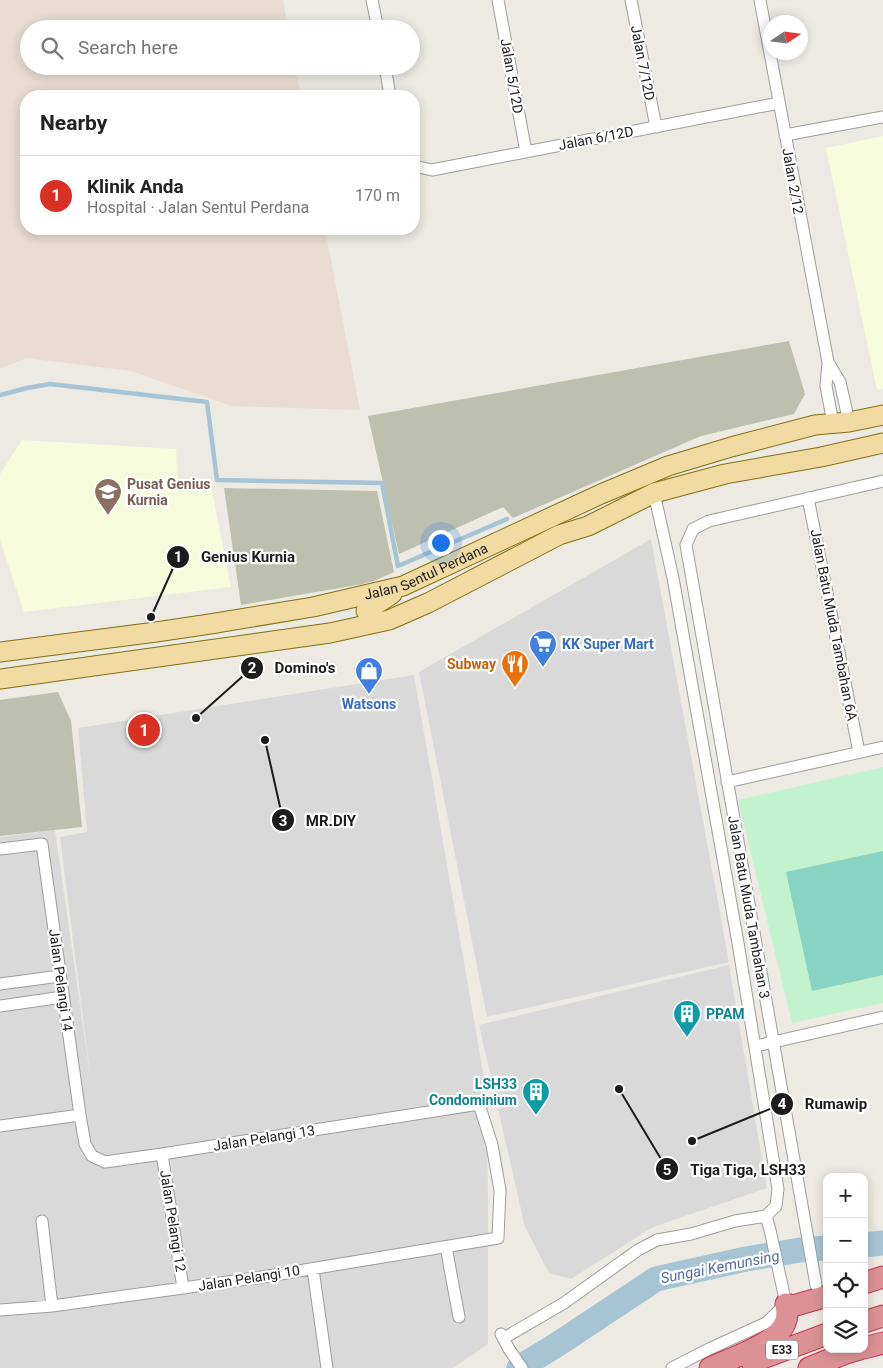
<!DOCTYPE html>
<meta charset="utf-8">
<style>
body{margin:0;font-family:Roboto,sans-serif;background:#f6f6f6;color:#222}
.controls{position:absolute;right:15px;bottom:15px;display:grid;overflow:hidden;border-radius:10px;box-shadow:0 2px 12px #0003}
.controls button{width:45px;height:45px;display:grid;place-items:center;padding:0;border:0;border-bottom:1px solid #e0e0e0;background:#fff;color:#222;font:25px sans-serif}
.compass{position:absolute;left:763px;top:15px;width:45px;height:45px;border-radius:50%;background:#fff;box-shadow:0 2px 12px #0003;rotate:77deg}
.you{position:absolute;left:440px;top:542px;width:18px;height:18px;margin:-12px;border:4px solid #fff;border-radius:50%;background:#1a73e8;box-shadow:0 0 0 8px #1a73e833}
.badge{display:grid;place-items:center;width:32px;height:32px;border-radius:50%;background:#d93025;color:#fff;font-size:16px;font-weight:700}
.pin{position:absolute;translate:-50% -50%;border:2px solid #fff;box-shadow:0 1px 5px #0006}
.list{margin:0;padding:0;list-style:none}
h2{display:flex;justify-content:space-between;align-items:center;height:65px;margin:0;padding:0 20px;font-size:21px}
h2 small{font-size:16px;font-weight:400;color:#767676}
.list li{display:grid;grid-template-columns:32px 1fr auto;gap:15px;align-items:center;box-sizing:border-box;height:80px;padding:0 20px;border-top:1px solid #e0e0e0}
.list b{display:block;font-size:19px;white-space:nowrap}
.list p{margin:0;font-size:16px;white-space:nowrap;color:#767676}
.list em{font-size:16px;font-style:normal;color:#767676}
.icon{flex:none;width:28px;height:28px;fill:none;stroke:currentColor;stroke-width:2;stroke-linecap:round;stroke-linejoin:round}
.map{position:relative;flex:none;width:883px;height:1368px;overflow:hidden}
.search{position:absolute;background:#fff;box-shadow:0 2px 12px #0003;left:20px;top:20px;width:400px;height:55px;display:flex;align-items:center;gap:12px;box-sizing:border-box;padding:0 18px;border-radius:28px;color:#767676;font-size:19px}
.panel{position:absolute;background:#fff;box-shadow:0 2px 12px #0003;left:20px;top:90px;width:400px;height:145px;border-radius:20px}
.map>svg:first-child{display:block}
.residential{fill:#dad9d9}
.education{fill:#f6fbdc}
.military{fill:#e9dcd2}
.construction{fill:#bdbfaf}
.park{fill:#c3f2ce}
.pitch{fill:#88d3c1}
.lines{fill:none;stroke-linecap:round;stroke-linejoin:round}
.stream{stroke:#a7c4d5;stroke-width:4.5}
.river{stroke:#a7c4d5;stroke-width:25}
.minor-casing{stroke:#9d9d9d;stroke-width:13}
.primary-casing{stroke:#836f10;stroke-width:21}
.motorway-casing{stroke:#c33651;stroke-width:23}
.minor{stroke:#fff;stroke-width:11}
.primary{stroke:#f1dba2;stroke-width:19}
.motorway{stroke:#dc9294;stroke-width:21}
.labels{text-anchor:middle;stroke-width:4.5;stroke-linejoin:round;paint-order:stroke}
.shield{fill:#fff;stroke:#606060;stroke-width:1}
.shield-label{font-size:12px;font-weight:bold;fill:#1c1c1c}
.street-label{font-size:14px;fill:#1c1c1c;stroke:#fff}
.education-label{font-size:14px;font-weight:bold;fill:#785e54;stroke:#fff;text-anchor:start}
.shop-label{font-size:14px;font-weight:bold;fill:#366cbe;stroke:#fff;text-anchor:start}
.food-label{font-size:14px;font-weight:bold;fill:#c56008;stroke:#fff;text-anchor:end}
.culture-label{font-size:14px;font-weight:bold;fill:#0d838f;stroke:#fff;text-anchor:start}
.water-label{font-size:15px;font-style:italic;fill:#536ea0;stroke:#fff}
.leader{fill:none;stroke:#1c1c1c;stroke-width:2}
.callout-dot{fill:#1c1c1c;stroke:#fff;stroke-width:2}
.mark-label{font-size:15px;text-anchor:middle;font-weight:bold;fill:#fff}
.callout-label{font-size:15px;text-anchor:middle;font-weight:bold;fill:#1c1c1c;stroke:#fff;stroke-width:4.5;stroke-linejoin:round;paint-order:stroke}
</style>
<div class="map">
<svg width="883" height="1368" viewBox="0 0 883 1368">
<rect width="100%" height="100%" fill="#eceae2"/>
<path class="residential" d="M651,539l78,423 -242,55 -68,-345z
M414,675l72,414 2,107v148l-35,24h-453v-531l55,-7 36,251 -31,-244 27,-5 -9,-104z
M729,965l38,223 -114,39 -82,52 -22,-6 -24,-46 -46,-202z"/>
<path class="education" d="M883,136v253l-6,1 -51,-242z
M22,440l154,9 3,43 33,-1 19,96 -207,25 -24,-72v-66z"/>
<path class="military" d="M0,0h283l5,29h-259v37h266l6,30h-275v133h299l35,181 -128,-4 -101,-35 -105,-13 -26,11z"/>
<path class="construction" d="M789,341l16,53 -11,20 -93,22 -188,82 -10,-11 -104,47 -31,-138z
M224,488l153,3 17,81 -18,8 -13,4 -122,21z
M58,692l13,29 11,106 -82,9v-136z"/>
<path class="park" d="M883,767v236l-91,20 -54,-223z"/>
<path class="pitch" d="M883,851v124l-71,16 -26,-119z"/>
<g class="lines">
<path class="stream" d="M0,395l27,-7 23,-4 157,18 10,78 165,3 16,83 109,-47"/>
<path class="river" d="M864,1245l19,-2
M519,1368l39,-24 98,-65 90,-20 54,-9 27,-2"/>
<defs>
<path id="minor" d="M372,0l6,29
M498,0l28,152
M631,0l25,127
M760,0l68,362 -2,24 7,37
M385,66l5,30
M785,135l98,-18
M414,166l18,4 347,-67
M828,362l12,20 9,40
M654,493l19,85 65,365 40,246 -2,17 -10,10 4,14 16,74 -20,19 -57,26 -37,19
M808,498l51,254
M727,782l156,-35
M0,849l42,-5 38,271 5,29 7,12 13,6 57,-8 317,-50 13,41 8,45 -2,48 -242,40 -204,28 -52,4
M0,984l60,-8
M0,1006l63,-9
M756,1046l127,-29
M0,1126l80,-11
M162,1154l21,134
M42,1221l10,85
M446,1247l13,70
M313,1269l14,99
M816,1285l-130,-740 7,-16 16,-8 174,-40
M501,1334l8,15 13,19
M504,1338l60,-35 74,-53 19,-10 34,-6 44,-13 31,-5"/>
<g id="primary">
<path d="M366,611l26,-17"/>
<path id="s1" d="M0,652l156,-20 54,-8 103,-17 90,-21 198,-92 67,-28 63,-19 84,-22 34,-3 34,-7"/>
<path d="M0,679l330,-46 59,-13 39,-17 131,-68 29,-9 66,-33 71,-19 96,-17 62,-14"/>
</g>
<path id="motorway" d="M864,1283l19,-6
M864,1322l19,-6
M864,1348l19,-5
M752,1362l75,-28
M710,1368c19,-9 68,-25 75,-45 3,-6 2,-12 1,-19l7,2 34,-10
M809,1368l37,-15 14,-4"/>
</defs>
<use href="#minor" class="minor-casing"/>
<use href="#primary" class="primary-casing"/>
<use href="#motorway" class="motorway-casing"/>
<use href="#minor" class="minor"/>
<use href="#primary" class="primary"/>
<use href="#motorway" class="motorway"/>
</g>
<defs>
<symbol id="school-pin" viewBox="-11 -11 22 30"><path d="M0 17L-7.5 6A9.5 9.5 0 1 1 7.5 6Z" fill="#8d6e63" stroke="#fff"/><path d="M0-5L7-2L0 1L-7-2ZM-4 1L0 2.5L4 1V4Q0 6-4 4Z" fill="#fff"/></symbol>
<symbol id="supermarket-pin" viewBox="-11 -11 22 30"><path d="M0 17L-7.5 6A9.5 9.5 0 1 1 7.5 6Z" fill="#3f7fe0" stroke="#fff"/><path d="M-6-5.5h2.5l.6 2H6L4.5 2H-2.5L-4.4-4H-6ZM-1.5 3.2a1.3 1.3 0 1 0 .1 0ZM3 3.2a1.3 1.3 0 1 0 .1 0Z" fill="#fff"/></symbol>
<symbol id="restaurant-pin" viewBox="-11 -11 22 30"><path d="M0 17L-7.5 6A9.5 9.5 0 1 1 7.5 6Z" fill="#e8710a" stroke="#fff"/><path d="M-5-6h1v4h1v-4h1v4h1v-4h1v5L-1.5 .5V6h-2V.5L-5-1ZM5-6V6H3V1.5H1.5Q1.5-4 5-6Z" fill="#fff"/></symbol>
<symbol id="shop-pin" viewBox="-11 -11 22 30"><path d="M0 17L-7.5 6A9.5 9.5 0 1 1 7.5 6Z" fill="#3f7fe0" stroke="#fff"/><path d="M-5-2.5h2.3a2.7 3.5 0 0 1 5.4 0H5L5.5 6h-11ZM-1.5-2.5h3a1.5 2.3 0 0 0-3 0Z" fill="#fff"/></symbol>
<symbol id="building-pin" viewBox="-11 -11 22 30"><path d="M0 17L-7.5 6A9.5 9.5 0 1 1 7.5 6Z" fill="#0f9aa8" stroke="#fff"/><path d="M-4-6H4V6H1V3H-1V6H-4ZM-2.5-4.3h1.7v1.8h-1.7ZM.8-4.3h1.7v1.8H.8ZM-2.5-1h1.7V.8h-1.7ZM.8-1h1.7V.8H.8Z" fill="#fff"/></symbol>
</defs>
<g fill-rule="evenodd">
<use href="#school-pin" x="92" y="476" width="32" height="43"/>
<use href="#supermarket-pin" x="527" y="628" width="32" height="43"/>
<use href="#restaurant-pin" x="499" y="648" width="32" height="43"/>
<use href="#shop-pin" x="353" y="655" width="32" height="43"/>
<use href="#building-pin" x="671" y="998" width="32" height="43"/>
<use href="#building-pin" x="520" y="1076" width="32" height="43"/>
</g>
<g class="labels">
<rect class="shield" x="766" y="1340.5" width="32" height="19" rx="4"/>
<g class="shield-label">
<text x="782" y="1354">E33</text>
</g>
<g class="street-label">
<text transform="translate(643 63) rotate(79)" y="5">Jalan 7/12D</text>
<text transform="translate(512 76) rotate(80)" y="5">Jalan 5/12D</text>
<text transform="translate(596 138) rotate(-11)" y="5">Jalan 6/12D</text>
<text transform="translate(793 181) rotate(80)" y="5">Jalan 2/12</text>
<text dy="5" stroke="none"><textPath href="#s1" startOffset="435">Jalan Sentul Perdana</textPath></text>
<text transform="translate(834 625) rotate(79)" y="5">Jalan Batu Muda Tambahan 6A</text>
<text transform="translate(749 907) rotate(80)" y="5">Jalan Batu Muda Tambahan 3</text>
<text transform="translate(61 980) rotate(82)" y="5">Jalan Pelangi 14</text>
<text transform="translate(264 1138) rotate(-9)" y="5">Jalan Pelangi 13</text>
<text transform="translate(173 1221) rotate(81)" y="5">Jalan Pelangi 12</text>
<text transform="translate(249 1278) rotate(-9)" y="5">Jalan Pelangi 10</text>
</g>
<g class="education-label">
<text x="127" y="489">Pusat Genius<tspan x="127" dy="16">Kurnia</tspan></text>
</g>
<g class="shop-label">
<text x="562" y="649">KK Super Mart</text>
<text x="369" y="709" text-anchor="middle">Watsons</text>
</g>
<g class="food-label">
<text x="496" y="669">Subway</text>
</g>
<g class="culture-label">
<text x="706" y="1019">PPAM</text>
<text x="517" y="1089" text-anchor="end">LSH33<tspan x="517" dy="16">Condominium</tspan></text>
</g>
<g class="water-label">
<text transform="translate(720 1267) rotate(-11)" y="5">Sungai Kemunsing</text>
</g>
</g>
<path class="leader" d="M151 617L178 557M196 718L252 668M265 740L283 820M692 1141L782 1104M619 1089L667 1169"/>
<g class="callout-dot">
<circle cx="151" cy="617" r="5"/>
<circle cx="196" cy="718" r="5"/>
<circle cx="265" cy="740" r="5"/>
<circle cx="692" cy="1141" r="5"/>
<circle cx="619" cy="1089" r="5"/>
<circle cx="178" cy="557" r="12"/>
<circle cx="252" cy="668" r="12"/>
<circle cx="283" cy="820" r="12"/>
<circle cx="782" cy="1104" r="12"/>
<circle cx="667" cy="1169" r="12"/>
</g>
<g class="mark-label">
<text x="178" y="562">1</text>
<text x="252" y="673">2</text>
<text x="283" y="826">3</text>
<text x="782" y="1109">4</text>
<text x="667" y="1175">5</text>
</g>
<g class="callout-label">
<text x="248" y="562">Genius Kurnia</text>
<text x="305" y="673">Domino's</text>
<text x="331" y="826">MR.DIY</text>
<text x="836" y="1109">Rumawip</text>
<text x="748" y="1175">Tiga Tiga, LSH33</text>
</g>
</svg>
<div class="controls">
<button>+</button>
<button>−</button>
<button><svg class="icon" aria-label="locate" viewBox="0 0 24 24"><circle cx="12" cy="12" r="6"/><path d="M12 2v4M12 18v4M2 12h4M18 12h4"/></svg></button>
<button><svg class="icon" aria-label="layers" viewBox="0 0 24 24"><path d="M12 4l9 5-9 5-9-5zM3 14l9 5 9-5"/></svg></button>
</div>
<svg class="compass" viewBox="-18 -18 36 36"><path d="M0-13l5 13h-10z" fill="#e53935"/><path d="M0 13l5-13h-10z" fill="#767676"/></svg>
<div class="you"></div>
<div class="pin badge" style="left:144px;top:730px">1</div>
<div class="search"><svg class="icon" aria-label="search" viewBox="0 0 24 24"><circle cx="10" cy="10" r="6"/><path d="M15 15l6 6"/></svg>Search here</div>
<section class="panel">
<h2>Nearby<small></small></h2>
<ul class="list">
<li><span class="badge">1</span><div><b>Klinik Anda</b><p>Hospital · Jalan Sentul Perdana</p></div><em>170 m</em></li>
</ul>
</section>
</div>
